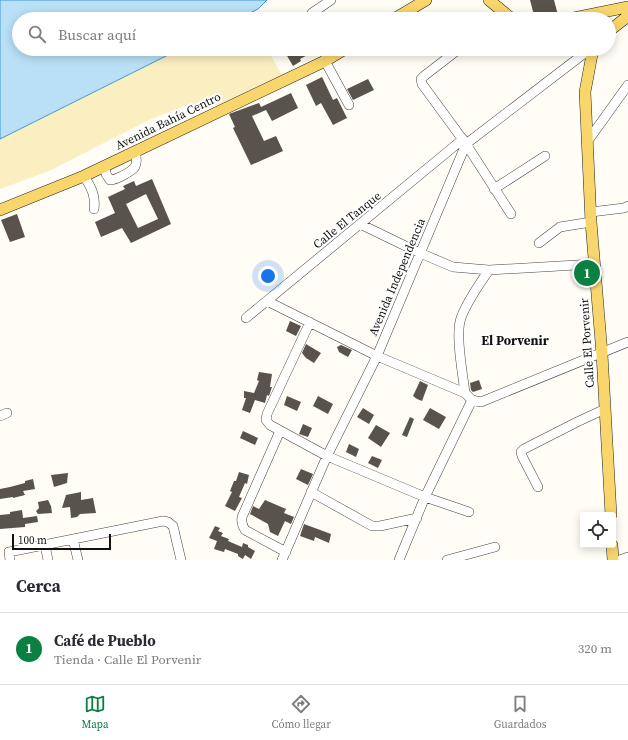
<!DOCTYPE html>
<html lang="es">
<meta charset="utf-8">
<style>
body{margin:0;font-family:"Source Serif 4",serif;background:#f2f2f3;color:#2b2b33}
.controls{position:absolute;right:12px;bottom:12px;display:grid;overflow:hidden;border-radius:4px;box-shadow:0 2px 10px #0003}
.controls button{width:36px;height:36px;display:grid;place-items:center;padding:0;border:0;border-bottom:1px solid #e1e1e2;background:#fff;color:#2b2b33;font:20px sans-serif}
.scale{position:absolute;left:12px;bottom:10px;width:99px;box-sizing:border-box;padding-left:4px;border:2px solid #111;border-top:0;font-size:11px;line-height:14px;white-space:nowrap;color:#111;-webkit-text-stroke:3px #fff;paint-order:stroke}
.you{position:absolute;left:268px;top:276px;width:14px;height:14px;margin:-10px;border:3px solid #fff;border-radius:50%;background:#1a73e8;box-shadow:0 0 0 6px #1a73e833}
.badge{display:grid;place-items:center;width:26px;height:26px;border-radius:50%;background:#0b8043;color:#fff;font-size:13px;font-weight:700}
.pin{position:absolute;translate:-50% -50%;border:2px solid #fff;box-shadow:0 1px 4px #0006}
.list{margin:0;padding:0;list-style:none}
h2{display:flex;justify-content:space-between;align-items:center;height:52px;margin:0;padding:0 16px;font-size:17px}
h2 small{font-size:13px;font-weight:400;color:#7c7c81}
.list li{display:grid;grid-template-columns:26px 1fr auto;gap:12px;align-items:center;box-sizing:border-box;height:72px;padding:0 16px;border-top:1px solid #e1e1e2}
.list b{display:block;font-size:15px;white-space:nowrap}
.list p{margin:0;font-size:13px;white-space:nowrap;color:#7c7c81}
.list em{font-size:13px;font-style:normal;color:#7c7c81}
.icon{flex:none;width:22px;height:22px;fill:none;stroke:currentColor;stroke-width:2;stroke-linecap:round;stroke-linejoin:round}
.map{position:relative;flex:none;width:628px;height:560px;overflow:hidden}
.search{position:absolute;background:#fff;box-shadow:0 2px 10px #0003;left:12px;right:12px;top:12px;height:44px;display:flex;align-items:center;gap:10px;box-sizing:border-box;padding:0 14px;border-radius:22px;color:#7c7c81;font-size:15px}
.sheet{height:124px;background:#fff}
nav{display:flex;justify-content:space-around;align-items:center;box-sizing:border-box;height:56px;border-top:1px solid #e1e1e2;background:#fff;font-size:11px;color:#7c7c81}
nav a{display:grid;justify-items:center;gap:2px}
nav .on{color:#0b8043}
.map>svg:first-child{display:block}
.sand{fill:#fbeec1}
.water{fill:#b9e0f7;stroke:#3f96cf}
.building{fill:#5a524d;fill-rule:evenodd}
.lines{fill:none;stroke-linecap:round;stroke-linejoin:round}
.minor-casing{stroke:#444;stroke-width:10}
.major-casing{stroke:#222;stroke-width:12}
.minor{stroke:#fff;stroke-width:9}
.major{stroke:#f9d66b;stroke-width:11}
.labels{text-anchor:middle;stroke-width:4;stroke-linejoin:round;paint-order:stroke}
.street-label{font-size:12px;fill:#111;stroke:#fff}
.neighbourhood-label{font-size:13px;font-weight:bold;fill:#111;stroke:#fff}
</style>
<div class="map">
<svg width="628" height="560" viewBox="0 0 628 560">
<rect width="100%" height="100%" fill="#fffdf5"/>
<path class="sand" d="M175,49h92l15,26 -64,30 -34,1 -35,14 -100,51 -49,18v-58z"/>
<path class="water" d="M0,0h267l-9,9 -19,10h-220v30h161l-180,90z"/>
<path class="building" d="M530,0h24l4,15 -16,4h-7z
M295,49h22v1l-17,9 1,2 -8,5 -7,-12z
M322,77l11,23 4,-2 10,20 -14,7 -12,-22 -5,3 -10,-21z
M368,79l6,11 -21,10 -6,-11z
M291,93l7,15 -26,13 -6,-11 -14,6 12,25 12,-5 7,15 -32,14 -18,-37 2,-1 -6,-13 30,-11 2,4z
M152,179l19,45 -40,19 -9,-15 -21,9 -6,-15 20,-9 -7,-16 17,-8 -2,-3 11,-5 2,5zM146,194l12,25 -20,9 -12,-24z
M17,214l8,23 -15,5 -9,-22z
M290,321l11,5 -5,10 -10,-5z
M306,344l15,9 -7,10 -8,-5 -4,-5z
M341,345l11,5 -4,7 -9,-5 -2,-5z
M259,372l13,2 -2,13h2l-3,9 -2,-1 -2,8 -10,-3 -5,13 -8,-3 4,-12h-2v-7l10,2 5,-12 -2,-1z
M479,380l3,9 -9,3 -2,-2 -1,-7z
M420,381l8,4 -6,16 -5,-2 -4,-3z
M287,396l14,6 -4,9 -13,-6z
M318,396l15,8 -5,10 -15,-8z
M363,408l11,7 -5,9 -12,-7z
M430,408l16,9 -7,12 -16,-9z
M410,417l4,2 -7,18 -5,-2z
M303,424l9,4 -4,9 -9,-3z
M376,425l14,8 -9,14 -13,-9z
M243,431l15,7 -3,7 -15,-7z
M349,444l10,5 -3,8 -10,-5z
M372,456l10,4 -4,8 -10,-5z
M301,469l12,5 -5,11 -12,-6z
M239,472l10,3 -2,9 -2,-1 -6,14 3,1 -7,13 -10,-5 7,-14 -2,-1 4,-10h2z
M68,473l-1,10 -13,4 -3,-12z
M33,479l2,10 -12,2 2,4 -12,3v-1l-13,2v-10l10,-2 15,-4v-2z
M81,492v8l12,-2 3,15 -16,1 -3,3 -6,1 -1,-11 -8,1 4,-13z
M48,500l3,6 1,7 -14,1 -2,-3 3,-3 -1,-6z
M265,500l21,9 -2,4 10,4 -3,7 -6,-3 -7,15 -8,-4 -2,-8 -18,-10 3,-8 6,3z
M22,510l1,8 14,-2 1,6 -13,2v3l-25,2v-14l10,-1v-2z
M304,524l27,10 -2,9 -14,-6 -1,4 -14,-5z
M215,526l5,2 -2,3 5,2 -2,3 8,3 -1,2 14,6 1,-4 5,2v2l7,4 -4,8 -6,-4 -2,4 -5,-3v-2l-13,-5 -1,3 -10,-3 3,-8 -8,-3z"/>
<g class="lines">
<defs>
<path id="minor" d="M309,19l3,-6 19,-13
M497,19l8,-6
M323,49l5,11
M459,49l-35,27 -3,3 1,5 44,60 45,70
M325,61l24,44
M587,142l41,-57
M105,166l1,8 4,6c4,0 8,-2 12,-4 13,-7 17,-9 13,-25
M84,176c7,11 12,20 10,33
M494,189l51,-33
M591,212l33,-4 4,-2
M360,224l60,29 33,14 36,3 105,-6
M539,243l21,-16 31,-5
M267,301l110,55 88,37 7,7 9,2 147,-60
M246,318l217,-179
M310,322l-43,92 -1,6 4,5 57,31 98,41 44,15
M465,393c-2,-18 -10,-59 -4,-75 6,-17 18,-33 28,-48
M0,416l7,-3
M280,431l-38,86c-1,5 0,8 3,13l41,22
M538,487l-16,-31 -1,-4 3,-3 53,-27 28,-13
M311,492l61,34h8l37,-8
M73,539l5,21
M45,545l3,15
M10,560l-1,-8 154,-31 5,1 5,4 8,34
M282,560l45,-104 50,-100 89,-212 124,-95
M399,560l26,-63 47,-97
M447,560l48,-13
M620,560l8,-3"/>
<path id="major" d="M489,0l23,19
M394,19l32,-19
M569,19l59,-12
M609,31l19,-15
M593,49l-8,43 6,130 11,132 9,161
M0,210l84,-34 241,-115 20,-12
M612,545l1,15"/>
</defs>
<use href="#minor" class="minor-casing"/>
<use href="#major" class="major-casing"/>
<use href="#minor" class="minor"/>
<use href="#major" class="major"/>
</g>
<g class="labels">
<g class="street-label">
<text transform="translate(168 121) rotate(-26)" y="4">Avenida Bahía Centro</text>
<text transform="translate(347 220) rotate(-39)" y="4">Calle El Tanque</text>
<text transform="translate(397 277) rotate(-67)" y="4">Avenida Independencia</text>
<text transform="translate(587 343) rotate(-94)" y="4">Calle El Porvenir</text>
</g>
<g class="neighbourhood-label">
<text x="515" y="345">El Porvenir</text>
</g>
</g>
</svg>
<div class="controls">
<button><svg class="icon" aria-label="locate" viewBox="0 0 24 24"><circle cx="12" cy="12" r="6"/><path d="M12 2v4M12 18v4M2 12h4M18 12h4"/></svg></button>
</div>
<div class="scale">100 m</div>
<div class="you"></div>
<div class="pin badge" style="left:587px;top:273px">1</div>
<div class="search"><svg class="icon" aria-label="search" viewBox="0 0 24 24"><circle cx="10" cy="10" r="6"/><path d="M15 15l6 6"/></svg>Buscar aquí</div>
</div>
<section class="sheet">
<h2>Cerca<small></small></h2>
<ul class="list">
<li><span class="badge">1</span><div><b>Café de Pueblo</b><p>Tienda · Calle El Porvenir</p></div><em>320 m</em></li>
</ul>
</section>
<nav>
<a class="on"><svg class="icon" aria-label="map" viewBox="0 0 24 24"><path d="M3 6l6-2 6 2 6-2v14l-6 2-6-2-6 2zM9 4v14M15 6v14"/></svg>Mapa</a>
<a><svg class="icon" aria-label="directions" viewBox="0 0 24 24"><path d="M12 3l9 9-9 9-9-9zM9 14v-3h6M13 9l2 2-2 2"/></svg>Cómo llegar</a>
<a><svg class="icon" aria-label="saved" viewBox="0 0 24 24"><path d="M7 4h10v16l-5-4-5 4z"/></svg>Guardados</a>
</nav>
